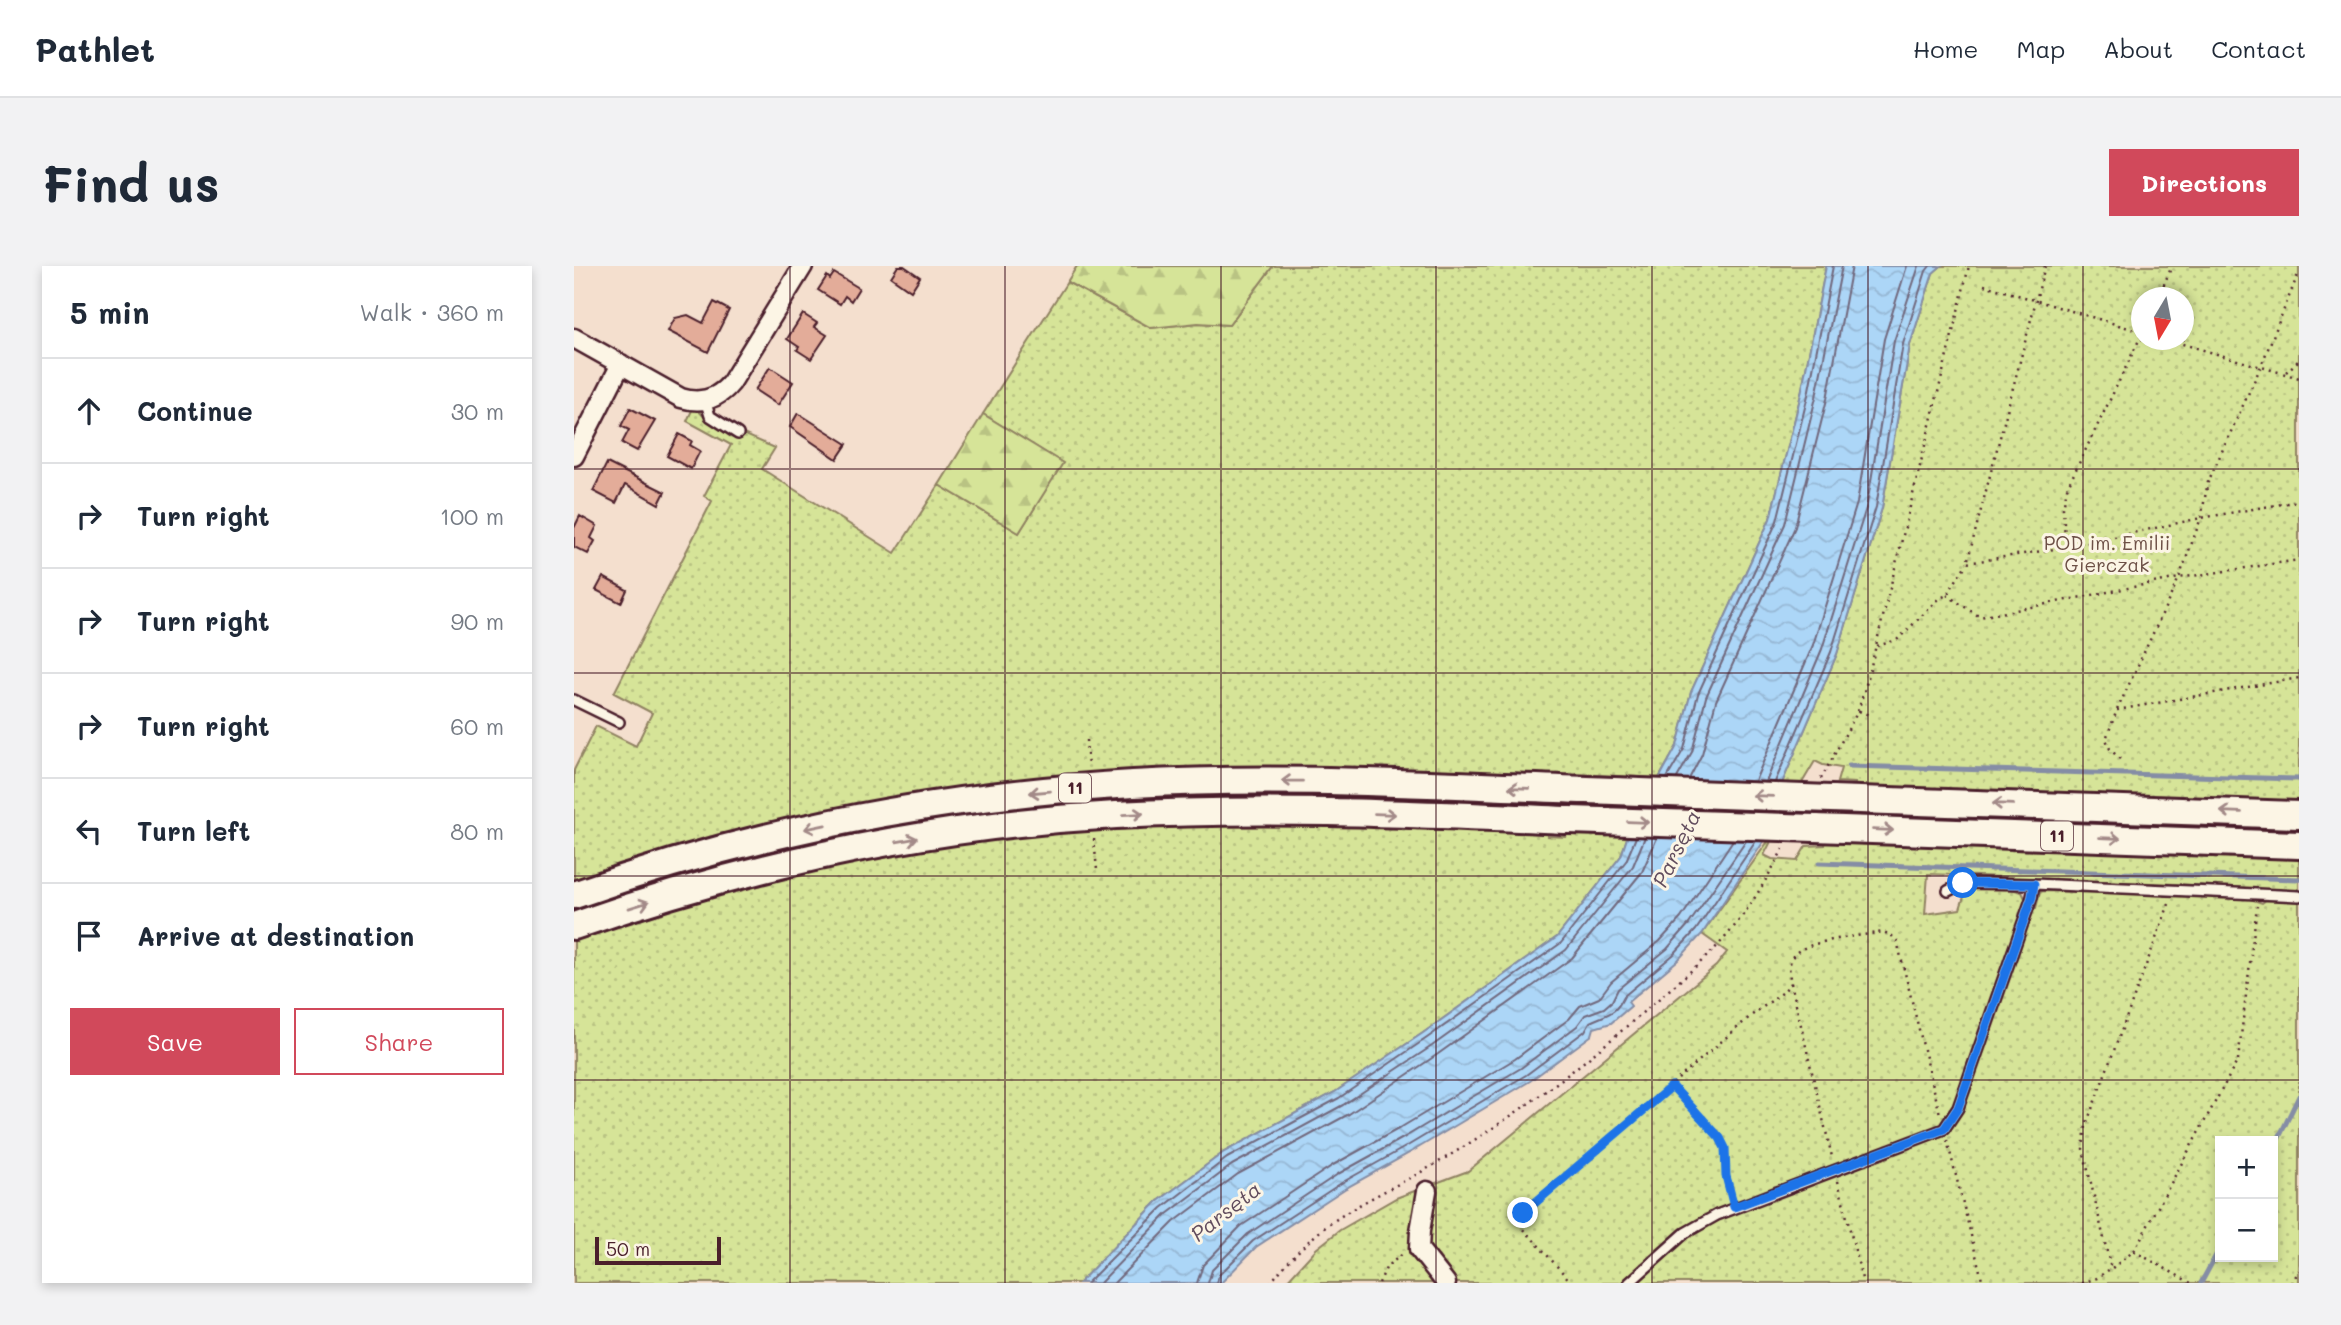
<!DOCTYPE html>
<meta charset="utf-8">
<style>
body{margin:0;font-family:Mali,sans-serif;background:#f2f2f3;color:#1f2937}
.controls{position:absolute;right:21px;bottom:21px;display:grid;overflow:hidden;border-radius:0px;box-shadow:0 4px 10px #0003}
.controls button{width:63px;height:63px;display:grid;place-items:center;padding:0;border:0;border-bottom:2px solid #e0e1e3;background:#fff;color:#1f2937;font:35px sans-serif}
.compass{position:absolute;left:1557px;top:21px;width:63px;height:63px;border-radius:50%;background:#fff;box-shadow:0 4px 10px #0003;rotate:190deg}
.scale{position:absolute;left:21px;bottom:18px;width:126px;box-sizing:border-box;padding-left:7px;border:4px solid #4a1f2b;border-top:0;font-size:19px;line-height:24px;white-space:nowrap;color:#4a1f2b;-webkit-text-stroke:5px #fcf5e5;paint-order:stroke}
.stop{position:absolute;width:21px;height:21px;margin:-16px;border:5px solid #1a73e8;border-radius:50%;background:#fff}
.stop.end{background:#1a73e8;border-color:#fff;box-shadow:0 2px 7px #0008}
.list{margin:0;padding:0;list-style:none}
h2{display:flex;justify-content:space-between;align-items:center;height:91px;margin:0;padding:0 28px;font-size:30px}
h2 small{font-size:23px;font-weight:400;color:#747a83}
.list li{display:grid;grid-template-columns:46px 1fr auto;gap:21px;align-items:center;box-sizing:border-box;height:105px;padding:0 28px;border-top:2px solid #e0e1e3}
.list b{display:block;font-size:26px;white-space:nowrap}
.list em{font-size:23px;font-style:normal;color:#747a83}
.actions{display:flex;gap:14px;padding:21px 28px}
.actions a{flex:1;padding:16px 0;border:2px solid #d1495b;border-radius:0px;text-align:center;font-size:24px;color:#d1495b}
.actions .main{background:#d1495b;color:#fff}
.icon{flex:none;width:38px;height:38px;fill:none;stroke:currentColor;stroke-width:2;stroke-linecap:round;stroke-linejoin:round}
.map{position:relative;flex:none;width:1725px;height:1017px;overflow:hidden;border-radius:0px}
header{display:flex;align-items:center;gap:42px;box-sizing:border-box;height:98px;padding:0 35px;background:#fff;border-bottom:2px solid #e0e1e3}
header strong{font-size:33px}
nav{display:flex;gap:38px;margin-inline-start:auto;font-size:24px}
.intro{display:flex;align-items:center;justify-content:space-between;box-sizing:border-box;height:168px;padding:0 42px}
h1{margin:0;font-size:49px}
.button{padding:18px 32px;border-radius:0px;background:#d1495b;color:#fff;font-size:24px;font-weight:700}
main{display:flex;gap:42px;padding:0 42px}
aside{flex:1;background:#fff;border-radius:0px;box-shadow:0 4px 10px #0003}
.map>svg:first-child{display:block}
.grass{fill:url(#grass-dots);stroke:#908262;stroke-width:2;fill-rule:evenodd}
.forest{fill:url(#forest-firs);stroke:#908262;stroke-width:2}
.water{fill:url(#water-waves);stroke:#858da5;stroke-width:2}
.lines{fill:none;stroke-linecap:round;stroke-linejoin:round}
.shore{stroke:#71687d;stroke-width:2}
.stream{stroke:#858da5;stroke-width:5}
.building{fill:#e3ac99;stroke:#4a1f2b;stroke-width:2}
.service-casing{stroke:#4a1f2b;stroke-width:14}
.minor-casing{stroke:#4a1f2b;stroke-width:23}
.primary-casing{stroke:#4a1f2b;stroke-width:32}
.path{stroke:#4a1f2b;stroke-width:2.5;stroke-dasharray:2 5;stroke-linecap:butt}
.service{stroke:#fcf5e5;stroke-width:9}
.minor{stroke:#fcf5e5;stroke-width:18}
.primary{stroke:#fcf5e5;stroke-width:26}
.primary-bridge-casing{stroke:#4a1f2b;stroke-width:32;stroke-linecap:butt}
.primary-bridge{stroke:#fcf5e5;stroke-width:26}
.oneway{stroke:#a38a88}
.route{stroke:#1a73e8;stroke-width:9}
.grid{fill:none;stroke:#4a1f2b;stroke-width:2;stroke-opacity:0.55}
.labels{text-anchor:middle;stroke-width:6;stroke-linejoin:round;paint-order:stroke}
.shield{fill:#fcf5e5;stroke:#7f5f63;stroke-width:2}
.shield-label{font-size:18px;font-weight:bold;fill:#4a1f2b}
.park-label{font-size:19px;fill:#6d5046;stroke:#fcf5e5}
.water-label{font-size:21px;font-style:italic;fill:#624d5e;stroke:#fcf5e5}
</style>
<header>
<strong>Pathlet</strong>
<nav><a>Home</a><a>Map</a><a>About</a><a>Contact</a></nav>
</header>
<div class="intro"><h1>Find us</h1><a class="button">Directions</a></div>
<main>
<aside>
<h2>5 min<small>Walk · 360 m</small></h2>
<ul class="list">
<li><svg class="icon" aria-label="ahead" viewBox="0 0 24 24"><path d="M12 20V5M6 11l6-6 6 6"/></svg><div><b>Continue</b></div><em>30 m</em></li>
<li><svg class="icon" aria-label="right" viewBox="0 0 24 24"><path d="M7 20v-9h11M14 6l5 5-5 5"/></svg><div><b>Turn right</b></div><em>100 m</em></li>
<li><svg class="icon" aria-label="right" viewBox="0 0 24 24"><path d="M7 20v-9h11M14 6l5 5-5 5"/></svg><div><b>Turn right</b></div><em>90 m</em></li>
<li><svg class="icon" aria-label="right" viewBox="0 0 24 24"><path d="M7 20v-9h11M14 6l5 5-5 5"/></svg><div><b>Turn right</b></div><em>60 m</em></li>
<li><svg class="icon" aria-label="left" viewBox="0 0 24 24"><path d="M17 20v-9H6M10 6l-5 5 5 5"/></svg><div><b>Turn left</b></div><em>80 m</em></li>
<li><svg class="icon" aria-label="arrive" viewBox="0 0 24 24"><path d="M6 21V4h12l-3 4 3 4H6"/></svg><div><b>Arrive at destination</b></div></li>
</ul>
<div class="actions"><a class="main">Save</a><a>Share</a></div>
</aside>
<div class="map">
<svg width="1725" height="1017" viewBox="0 0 1725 1017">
<defs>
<pattern id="grass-dots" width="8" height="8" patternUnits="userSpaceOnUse" patternTransform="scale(1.75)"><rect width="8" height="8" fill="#d6e498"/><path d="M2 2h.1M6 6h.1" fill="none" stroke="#b9c383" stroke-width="1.8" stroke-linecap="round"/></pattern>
<pattern id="forest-firs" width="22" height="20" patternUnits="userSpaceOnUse" patternTransform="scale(1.75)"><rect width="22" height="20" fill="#d6e498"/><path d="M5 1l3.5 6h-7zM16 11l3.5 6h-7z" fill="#b9c383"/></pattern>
<pattern id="water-waves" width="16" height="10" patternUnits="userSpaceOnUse" patternTransform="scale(1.75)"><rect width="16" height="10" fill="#acd6f7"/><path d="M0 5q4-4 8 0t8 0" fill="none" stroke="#96b7d4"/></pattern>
</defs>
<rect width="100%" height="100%" fill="#f4dfce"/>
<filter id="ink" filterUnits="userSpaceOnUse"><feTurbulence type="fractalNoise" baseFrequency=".0143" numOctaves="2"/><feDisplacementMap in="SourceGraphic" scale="14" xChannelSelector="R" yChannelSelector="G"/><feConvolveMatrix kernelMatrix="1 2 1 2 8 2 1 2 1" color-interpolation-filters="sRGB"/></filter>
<g filter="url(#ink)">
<path class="grass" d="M699,0h553l-25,128 -31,125 -79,173 -14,54 -18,32 -82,-4 -1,7 -589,6 -413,97v-114l22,-44 40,20 16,-33 -38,-20 98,-192 -8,-5 27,-51 -44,-24 7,-15 15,16 27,16 3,-6 36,16 -13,21 133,84 44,-68 80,48 43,-70 -79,-49 84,-132 84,46 47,-5 31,2z
M1367,0h358v540l-444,-15v-8l-18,-1 4,-14 -18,-3 -8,-4 -13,22h-20l55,-129 45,-146 28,-163 23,-72zM1568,32h42v42h-42z
M634,524l375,11 -3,6 -490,1 -516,109v-13l167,-50 248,-48z
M1249,545l476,12v13l-478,-20z
M636,555l337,6v9l19,1 1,-4 61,2 -7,21 -64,81 -134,96 -88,59 -111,60 -67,50 -78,81h-505v-347l173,-53 246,-47z
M1205,560l-15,29 8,4 25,2 9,-15 19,-1 1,-8 473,16v38l-124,-7 -247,-10 -3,40 35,-5 6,-19c16,-5 41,-3 56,2l3,6 -2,13 13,-3 4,-16 3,-1 121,3 1,2 14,-1 3,-2 59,3 21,7 4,-3 33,1v382h-1014l31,-34 24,-19 56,-32 72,-27 248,-205 11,-14 -25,-18zM1646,875h53v116h-53z"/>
<path class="forest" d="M503,0h196l-44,59 -31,-2 -47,5 -84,-46z
M409,148l80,49 -44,70 -80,-48z"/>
<path class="water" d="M1252,0h115l-8,7 -23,72 -28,163 -45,146 -55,129 -18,58 -62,93 -24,26 -50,42 3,4 -20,17 -17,5 -2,7 -62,46 -117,70 -67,37 -90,59 -35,36h-142l78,-81 67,-50 111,-60 88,-59 134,-96 64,-81 7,-21 49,-89 14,-54 79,-173 31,-125z"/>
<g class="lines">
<path class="shore" d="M1093,512l17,-29 14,-55 79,-173 31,-126 25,-129
M1103,512l15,-26 14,-55 79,-173 31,-127 26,-131
M1115,513l13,-25 14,-53 79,-174 32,-128 25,-133
M1181,515l58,-136 44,-142 27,-164 23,-73
M1192,516l56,-133 45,-144 27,-164 25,-75
M1201,516l56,-130 45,-145 27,-163 23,-73 4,-5
M513,1017l75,-75 65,-50 112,-60 88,-60 134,-95 65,-82 10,-24
M526,1017l67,-69 65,-49 111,-60 89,-59 134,-96 67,-84 12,-29
M540,1017l60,-61 64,-48 111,-60 89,-60 134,-96 70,-86 15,-34
M623,1017l6,-18 38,-39 92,-61 67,-37 115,-69 54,-40 11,-13 19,-8 12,-16 49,-41 21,-23 52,-78
M634,1017l4,-13 36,-36 90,-60 67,-37 116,-69 56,-42 8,-11 19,-7 8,-7 6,-12 49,-40 22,-25 57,-83
M643,1017l2,-8 34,-34 90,-59 66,-37 117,-70 59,-44 5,-9c19,-9 25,-7 34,-26l49,-41 23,-25 60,-89"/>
<path class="stream" d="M1275,500l450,13
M1245,597l480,16
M1699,884l26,-54
M1627,1017l19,-35"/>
</g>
<path class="building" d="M324,0h6l16,11 -9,14 -20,-14z
M260,7l25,15 -8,13 -6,-5 -5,8 -22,-14 9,-14 3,3z
M140,36l15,8 -21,42 -40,-21 7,-13 13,-3 15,8z
M229,48l14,9 -3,4 13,8 -16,24 -14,-9 2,-3 -12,-8z
M196,101l23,15 -15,23 -23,-15z
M56,142l25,13 -18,30 -15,-8 7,-13 -8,-4z
M224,147l49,31 -10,15 -47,-32z
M105,168l13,7 -2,4 10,6 -9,18 -24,-13z
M33,197l58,29 -6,12 -34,-19 -9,18 -23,-12z
M6,250l17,10 -6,12 4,3 -7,13 -14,-7v-19z
M29,311l24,13 -6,13 -25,-13z"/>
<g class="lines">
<defs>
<path id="service" d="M131,134l5,16 28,18
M0,434l45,22
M1460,618l265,12
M1055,1017l56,-50 32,-18 227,-86 14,-21 74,-211 2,-13 -71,-1 -15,8"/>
<path id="minor" d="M0,72l107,60c20,6 37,1 50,-15l72,-117
M0,190l47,-92
M853,925l-7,40 -1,18 27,34"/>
<path id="primary" d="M1257,533l468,16
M1241,562l484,17
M0,629c179,-64 369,-100 559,-111 151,-9 303,1 454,6
M0,660c174,-61 358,-101 542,-111 151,-8 303,-1 454,5"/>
</defs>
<use href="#service" class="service-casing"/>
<use href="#minor" class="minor-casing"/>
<use href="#primary" class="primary-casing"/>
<path class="path" d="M1471,0l-78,297 106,-17 -8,-7 -2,-31 4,-20 75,-154
M1410,19l158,47
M1584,32l14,-32
M1595,74l130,38
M1712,106l13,-12
M1499,280l128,-28 98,-17
M1373,329l33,22 199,-39 120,-18
M1303,380l20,-6 43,-42 7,-3 20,-32
M1543,444l182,-32
M1285,445l10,4
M512,474l2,27
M1546,493l-10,-10 -4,-10 11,-29 62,-132 22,-60 7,-36 53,-116 38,-94
M1247,513l37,-68 10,-33 101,-412
M520,573l3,31
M1595,638l-83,221 -3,24 28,120 23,-18 104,-191 19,-154
M1217,717l41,174
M1098,820l48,52c8,17 6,40 11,59
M1373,874l36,143
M1264,915l25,102
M1560,985l57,32
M696,1017c15,-18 30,-35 48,-50 35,-29 80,-47 119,-70 71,-42 135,-89 197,-143 24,-21 49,-41 72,-63 33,-30 56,-69 77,-108
M805,1017l8,-17 16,-12
M998,1017l-50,-56 1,-14 229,-198 30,-22 9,-10c-2,-9 -3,-19 2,-27 11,-16 70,-20 90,-24l8,3 6,6 43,173
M1508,1017l15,-5 13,-9
M1718,1017l7,-13"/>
<use href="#service" class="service"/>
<use href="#minor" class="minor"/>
<use href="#primary" class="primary"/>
<defs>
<path id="primary-bridge" d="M1013,524l244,9
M996,554l245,8"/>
</defs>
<use href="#primary-bridge" class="primary-bridge-casing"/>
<use href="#primary-bridge" class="primary-bridge"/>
</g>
<defs><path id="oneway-shaft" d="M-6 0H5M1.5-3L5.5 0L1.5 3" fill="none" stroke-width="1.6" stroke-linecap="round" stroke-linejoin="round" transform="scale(1.75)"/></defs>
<g class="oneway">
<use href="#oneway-shaft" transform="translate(718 515) rotate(-179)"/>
<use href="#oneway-shaft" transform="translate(945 522) rotate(-178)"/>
<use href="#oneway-shaft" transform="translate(466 526) rotate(175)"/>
<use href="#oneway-shaft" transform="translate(1189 530) rotate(-178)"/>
<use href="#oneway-shaft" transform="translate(1429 538) rotate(-178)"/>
<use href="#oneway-shaft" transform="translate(1657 546) rotate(-178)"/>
<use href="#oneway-shaft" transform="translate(559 548) rotate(-3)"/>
<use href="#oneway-shaft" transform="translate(811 548) rotate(2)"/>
<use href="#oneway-shaft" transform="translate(1064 556) rotate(2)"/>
<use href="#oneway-shaft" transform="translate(241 561) rotate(168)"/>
<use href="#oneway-shaft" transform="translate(1309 564) rotate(2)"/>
<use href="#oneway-shaft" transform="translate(1536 572) rotate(2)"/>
<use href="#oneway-shaft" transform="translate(333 574) rotate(-10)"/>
<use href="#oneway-shaft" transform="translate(65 639) rotate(-17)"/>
</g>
</g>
<g class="lines" filter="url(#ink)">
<path class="route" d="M949,947l149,-127 48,52 5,10 1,28 8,31 210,-78 14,-21 74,-211 2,-13 -71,-1"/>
</g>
<path class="grid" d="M216,0v1017M431,0v1017M647,0v1017M862,0v1017M1078,0v1017M1294,0v1017M1509,0v1017M0,203h1725M0,407h1725M0,610h1725M0,814h1725"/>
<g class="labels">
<g class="shield">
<rect x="485" y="507.5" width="32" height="29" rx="5"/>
<rect x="1467" y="555.5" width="32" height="29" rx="5"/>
</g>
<g class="shield-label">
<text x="501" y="528">11</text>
<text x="1483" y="576">11</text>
</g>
<g class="park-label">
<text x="1533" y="284">POD im. Emilii<tspan x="1533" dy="22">Gierczak</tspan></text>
</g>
<g class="water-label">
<text transform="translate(1103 583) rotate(-64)" y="7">Parsęta</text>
<text transform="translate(652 946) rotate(-38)" y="7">Parsęta</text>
</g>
</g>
</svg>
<div class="controls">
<button>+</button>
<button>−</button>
</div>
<svg class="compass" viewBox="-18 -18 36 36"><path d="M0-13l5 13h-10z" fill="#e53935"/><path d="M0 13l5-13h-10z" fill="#747a83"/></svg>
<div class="scale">50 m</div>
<div class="stop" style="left:1389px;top:617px"></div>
<div class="stop end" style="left:949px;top:947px"></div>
</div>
</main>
